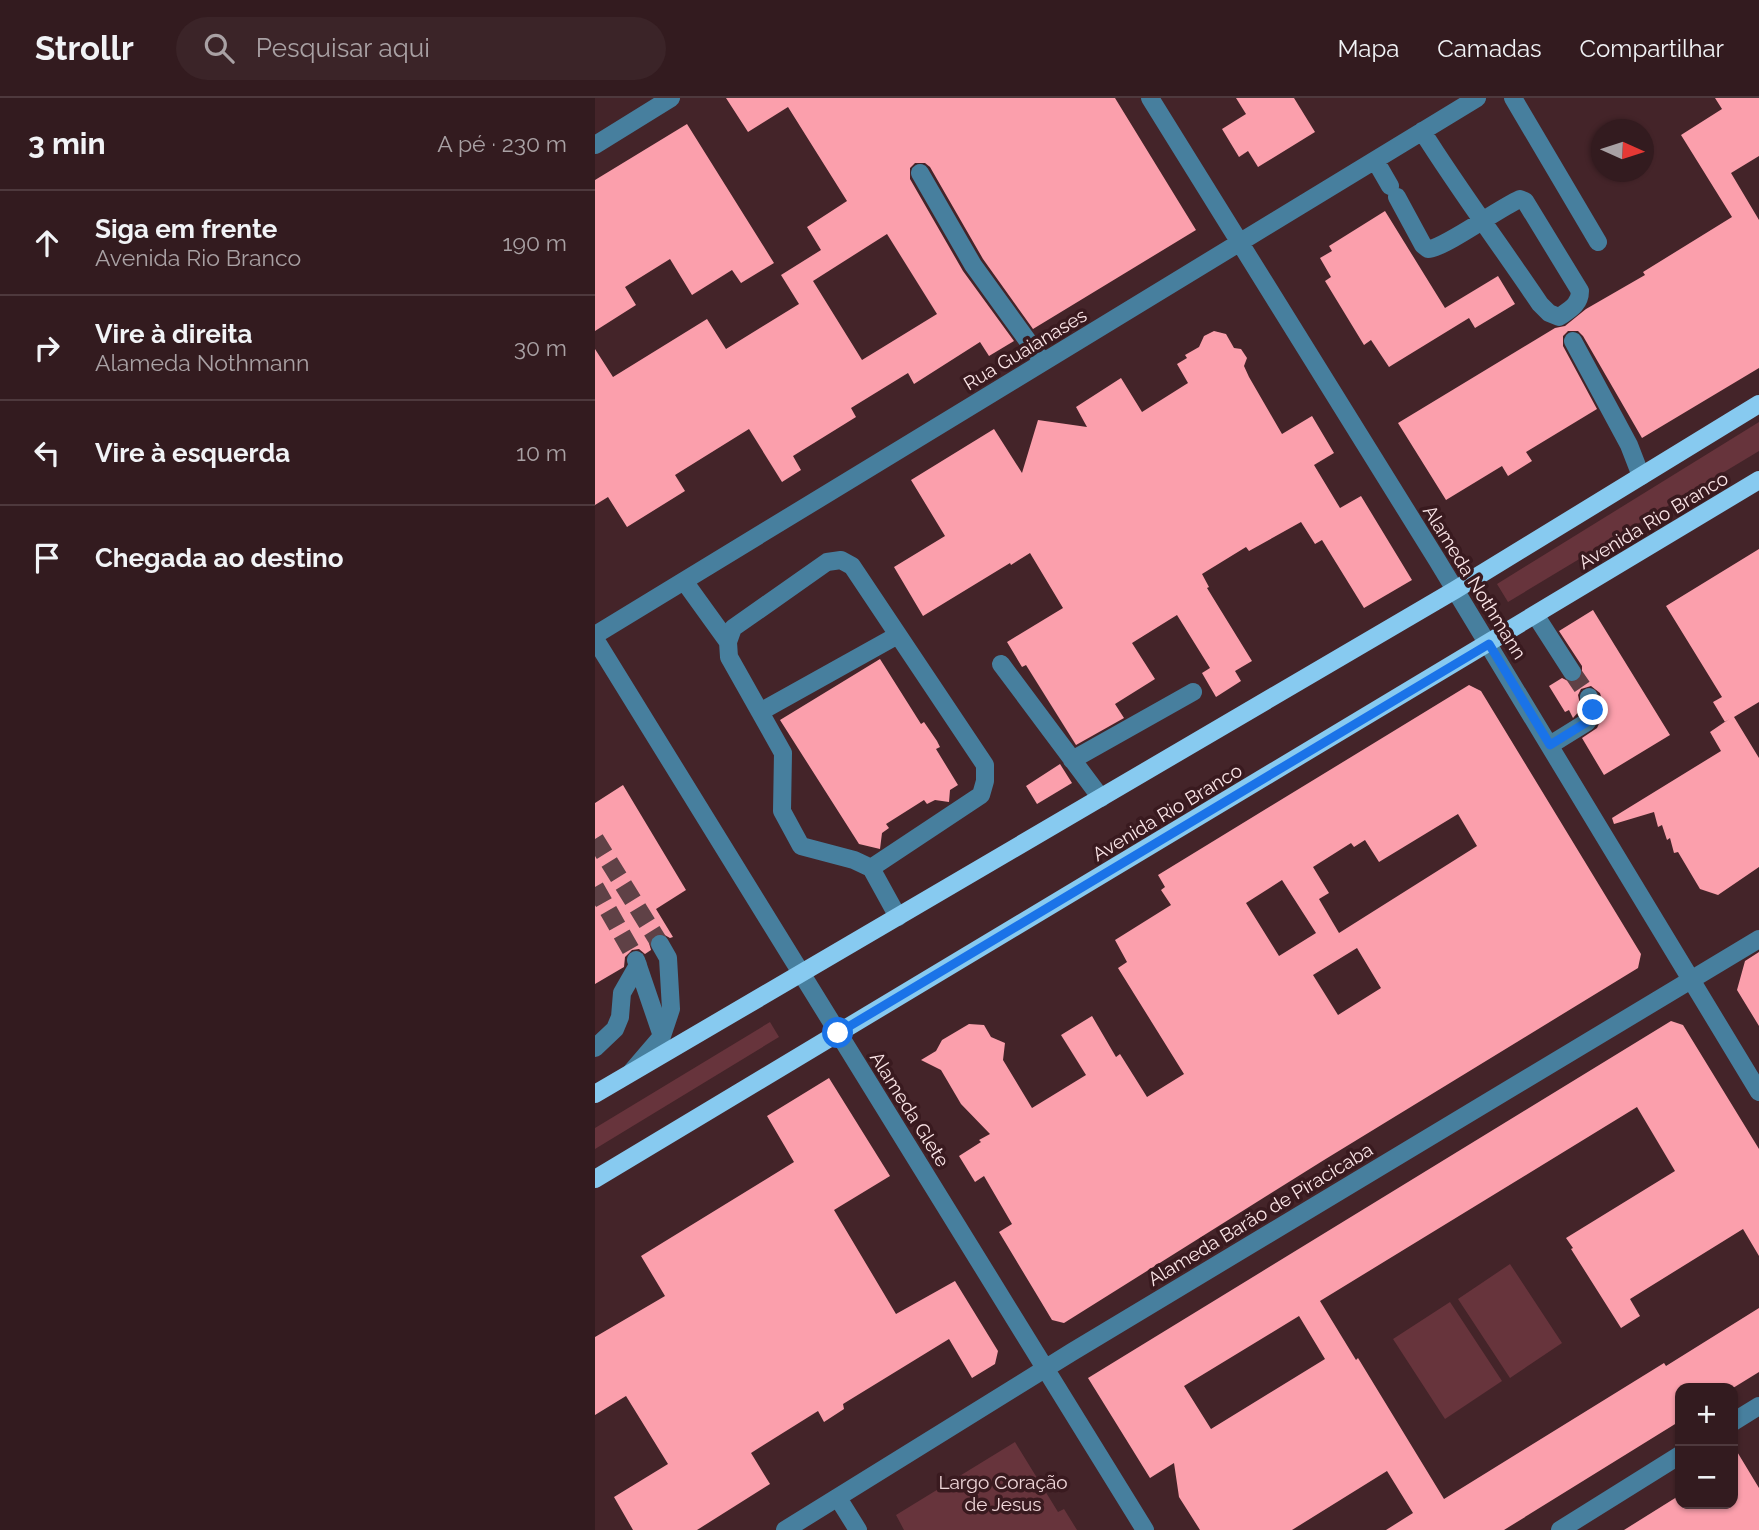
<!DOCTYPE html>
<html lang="pt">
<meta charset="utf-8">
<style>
body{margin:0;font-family:Raleway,sans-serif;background:#3b2428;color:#f1f3f6}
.controls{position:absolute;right:21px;bottom:21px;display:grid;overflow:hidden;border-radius:14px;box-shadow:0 2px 5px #0004}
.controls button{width:63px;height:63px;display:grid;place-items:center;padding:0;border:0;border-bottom:2px solid #4e393d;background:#331b1f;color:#f1f3f6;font:35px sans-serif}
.compass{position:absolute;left:996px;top:21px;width:63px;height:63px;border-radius:50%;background:#331b1f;box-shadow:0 2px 5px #0004;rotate:93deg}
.stop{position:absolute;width:21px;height:21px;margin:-16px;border:5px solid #1a73e8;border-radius:50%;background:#fff}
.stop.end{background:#1a73e8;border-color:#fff;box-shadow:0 2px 7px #0008}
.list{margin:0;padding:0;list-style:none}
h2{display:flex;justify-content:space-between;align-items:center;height:91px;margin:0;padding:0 28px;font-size:30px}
h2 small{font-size:23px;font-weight:400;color:#a9a1a4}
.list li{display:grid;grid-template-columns:46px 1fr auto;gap:21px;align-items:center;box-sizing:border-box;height:105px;padding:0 28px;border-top:2px solid #4e393d}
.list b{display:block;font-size:26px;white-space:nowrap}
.list p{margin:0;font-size:23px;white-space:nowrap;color:#a9a1a4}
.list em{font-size:23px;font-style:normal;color:#a9a1a4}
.icon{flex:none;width:38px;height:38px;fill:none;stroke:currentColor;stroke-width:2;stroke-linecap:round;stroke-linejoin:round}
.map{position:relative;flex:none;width:1164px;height:1432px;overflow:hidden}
header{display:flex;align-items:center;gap:42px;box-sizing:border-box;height:98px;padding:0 35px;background:#331b1f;border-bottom:2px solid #4e393d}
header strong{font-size:33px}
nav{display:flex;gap:38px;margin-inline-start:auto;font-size:24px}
.search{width:490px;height:63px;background:#3b2428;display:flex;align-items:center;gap:18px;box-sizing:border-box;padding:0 24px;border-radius:38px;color:#a9a1a4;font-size:26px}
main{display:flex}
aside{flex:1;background:#331b1f}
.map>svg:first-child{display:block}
.green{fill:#67343c}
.building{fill:#fb9fac;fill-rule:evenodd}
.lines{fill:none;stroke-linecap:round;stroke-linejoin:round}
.minor-tunnel{stroke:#5f4146;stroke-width:18;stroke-dasharray:18 9;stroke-linecap:butt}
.minor{stroke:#477f9e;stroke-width:18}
.major{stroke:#87caf0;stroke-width:18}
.route{stroke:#1a73e8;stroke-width:9}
.labels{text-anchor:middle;stroke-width:7;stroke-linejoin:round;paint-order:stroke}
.street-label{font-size:19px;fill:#fbe5e7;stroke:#391a1f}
.park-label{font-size:19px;fill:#f0d7da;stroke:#391a1f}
</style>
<header>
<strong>Strollr</strong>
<div class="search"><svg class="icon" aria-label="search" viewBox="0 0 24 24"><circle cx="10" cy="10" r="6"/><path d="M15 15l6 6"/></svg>Pesquisar aqui</div>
<nav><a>Mapa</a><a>Camadas</a><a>Compartilhar</a></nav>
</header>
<main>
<aside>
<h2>3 min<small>A pé · 230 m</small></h2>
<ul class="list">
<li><svg class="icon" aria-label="ahead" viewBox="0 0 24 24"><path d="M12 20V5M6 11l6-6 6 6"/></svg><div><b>Siga em frente</b><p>Avenida Rio Branco</p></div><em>190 m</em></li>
<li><svg class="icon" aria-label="right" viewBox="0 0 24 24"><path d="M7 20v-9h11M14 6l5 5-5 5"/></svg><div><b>Vire à direita</b><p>Alameda Nothmann</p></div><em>30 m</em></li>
<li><svg class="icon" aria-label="left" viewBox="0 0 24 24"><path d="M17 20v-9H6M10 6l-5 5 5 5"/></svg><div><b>Vire à esquerda</b></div><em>10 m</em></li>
<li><svg class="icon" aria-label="arrive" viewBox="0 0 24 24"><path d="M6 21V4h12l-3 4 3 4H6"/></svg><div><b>Chegada ao destino</b></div></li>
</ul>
</aside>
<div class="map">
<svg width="1164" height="1432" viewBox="0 0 1164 1432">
<rect width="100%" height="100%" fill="#442429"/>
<path class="green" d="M1164,324v29l-251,151 -11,-18z
M175,924l9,15 -184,112v-21z
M915,1166l52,79 -52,35 -52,-79z
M855,1204l52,79 -57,38 -52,-80z
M420,1344l43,70 6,-3 13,21h-173l-8,-15z"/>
<path class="building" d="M131,0h389l81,132 -163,99 -50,-70 -53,-92 -5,-4h-10l-5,5v11l53,92 51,70 -25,15 -9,-14 -66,42 -6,-11 -57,35 5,9 -63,39 8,14 -19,12 -33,-53 -74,46 10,16 -58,36 -19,-30 -13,8v-156l18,28 94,-58 19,30 73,-45 -18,-29 40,-25 -14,-23 40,-26 -59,-94 -40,25zM292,136l50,80 -75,46 -49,-79z
M641,0h58l21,34 -57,35 -10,-16 -9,6 -17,-28 24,-15z
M1120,0h44v58l-28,17 28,47v148l-117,70 -59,-102 -5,-5h-10l-5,5v10l34,63 -71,43 6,9 -24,15 -6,-10 -56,34 -48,-77 157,-95 10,-2 21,-17 59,-34 -2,-3 89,-55 -51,-82 41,-26z
M92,26l87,139 -33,20 -9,-13 -40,25 -22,-36 -45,28 11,18 -41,26v-151z
M790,113l60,97 53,-32 17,28 -40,24 -6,-10 -80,49 -18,-27 -7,5 -39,-64 6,-4 -11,-19 12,-7 -3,-5z
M619,233l12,3 8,14 7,1 6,9 -3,8 5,11 33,57 30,-18 22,37 -20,12 26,43 21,-12 51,84 -48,28 -42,-68 -7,4 -14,-22 -52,29 -3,-4 -44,27 7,13 -2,1 45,73 -17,10 6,10 -25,16 -14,-24 8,-5 -33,-53 -45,28 23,36 -40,25 9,14 -48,27 -50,-80 -4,2 -15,-25 56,-34 -33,-55 -19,12 -1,-2 -87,53 -29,-49 51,-31 -34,-56 83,-51 28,44 16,-53 49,7 -11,-20 45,-29 21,34 46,-29 -11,-19 10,-6 -2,-3 14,-8 5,-11z
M1164,451v153l-25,15 25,41v109l-41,28 -18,-6 -22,-37 -4,1 -4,-15 -3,2 -5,-15 -4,2 -4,-15 -40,12 -2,-6 109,-67 -11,-19 19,-13 -4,3 -12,-20 9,-5 -56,-91z
M998,512l77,125 -66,40 -22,-37 15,-10 6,-13 1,-8 -4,-14 -9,-7 -10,3 -3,6 3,14 -8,9 -4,-8 -4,2 -16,-26 13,-8 10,5 10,-5v-12l-23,-35z
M285,561l41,65 3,-2 13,19 3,6 -4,2 22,36 -8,5 -1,12 -14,-2 -8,4 -3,-4 -38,24 3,4 -7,5 -2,16 -21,-5 -79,-124z
M874,587l12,6 160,263 -3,14 -314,192 -260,163 -12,-3 -53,-88 13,-8 -28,-48 -9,6 -16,-26 22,-14 -2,-2 11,-6 -29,-30 -20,-34 -20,-10 15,-9 6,-11 27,-16 15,1 7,12 14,6 -2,17 29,48 54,-33 -25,-40 31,-19 24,41 4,-3 27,43 37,-23 -66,-106 9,-6 -12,-22 56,-35 -10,-15 4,-3 -7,-12zM863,716l19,32 -138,87 -20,-34 10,-6 -16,-26 38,-24 3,4 11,-7 14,22zM687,782l34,53 -37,23 -33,-53zM762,850l24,40 -43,27 -25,-40z
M465,666l12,19 -35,21 -11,-18z
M28,687l63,105 -30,19 17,28 -3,1 -9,-5 -7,2 -5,8 2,7 -6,4 -6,-5 -7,1 -7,7 -1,10 -29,17v-181z
M1164,854v74l-22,-36 8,-29z
M1076,923l12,4 76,124v107l-16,-27 -113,70 10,17 -19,12 -50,-79 2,-1 -7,-10 109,-67 -38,-64 -317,194 36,59 2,-2 86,141 220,-136 2,3 93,-58v64l-26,16h-53v33l-176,109h-118l27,-17 -26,-42 -95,59h-92l-21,-33 -5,-34 -24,15 -62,-100zM704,1218l26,43 -114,70 -27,-43z
M234,980l61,98 -56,34 62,104 59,-33 43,70 -3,13 -23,14 -23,-39 -106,65 1,5 -20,13 -6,-11 -67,42 19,31 -73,46h-64l-19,-33 54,-33 -42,-68 -31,19v-78l70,-41 -24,-40 153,-94 -27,-46z
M1138,1347l26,43v42h-135l56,-35v9h53z"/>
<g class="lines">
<path class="minor-tunnel" d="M977,574l17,25
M0,741l65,105
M0,789l41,72"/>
<path class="minor" d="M555,0l287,462 322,532
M918,0l85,144
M0,47l76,-47
M780,62l15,26
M325,75l53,92 70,97
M802,99l26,48 5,4c15,0 71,-41 92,-50l5,2 55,90c0,14 -11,19 -21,26l-10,-4 -9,-9c-39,-58 -81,-114 -118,-173
M978,243l56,104 12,31
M89,483l44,61
M941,518l36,56
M0,537l882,-537
M0,541l550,891
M406,566l100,134
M165,614l138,-77
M955,647l37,-23 6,-12 -4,-13
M477,662l121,-68
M276,770l110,-73 4,-14v-16l-133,-199 -11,-6 -14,2 -94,66 -5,14 1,15 54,96 -1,58 19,35 53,14 17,8 27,49
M41,862l26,76
M0,950l20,-19 5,-12 2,-24 16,-28
M37,973l30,-35 9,-27 -3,-51 -8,-14
M1138,1324l26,-16
M243,1400l20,32
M190,1432l287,-178 687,-413
M965,1432l120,-75"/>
<path class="major" d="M0,996l860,-504 304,-186
M0,1081l1164,-699"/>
</g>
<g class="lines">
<path class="route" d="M243,935l651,-389 61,101 37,-23 6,-12"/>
</g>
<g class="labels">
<g class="street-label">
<text transform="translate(430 251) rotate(-31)" y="7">Rua Guaianases</text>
<text transform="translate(1058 422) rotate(-31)" y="7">Avenida Rio Branco</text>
<text transform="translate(880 484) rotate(58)" y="7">Alameda Nothmann</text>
<text transform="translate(572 714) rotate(-31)" y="7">Avenida Rio Branco</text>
<text transform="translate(315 1011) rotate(58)" y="7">Alameda Glete</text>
<text transform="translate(665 1116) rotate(-31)" y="7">Alameda Barão de Piracicaba</text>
</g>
<g class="park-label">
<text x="408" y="1391">Largo Coração<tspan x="408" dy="22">de Jesus</tspan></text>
</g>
</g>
</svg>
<div class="controls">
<button>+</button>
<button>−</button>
</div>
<svg class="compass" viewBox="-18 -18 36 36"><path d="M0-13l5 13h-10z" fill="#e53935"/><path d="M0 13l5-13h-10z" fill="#a9a1a4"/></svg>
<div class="stop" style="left:243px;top:935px"></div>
<div class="stop end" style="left:998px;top:612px"></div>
</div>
</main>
